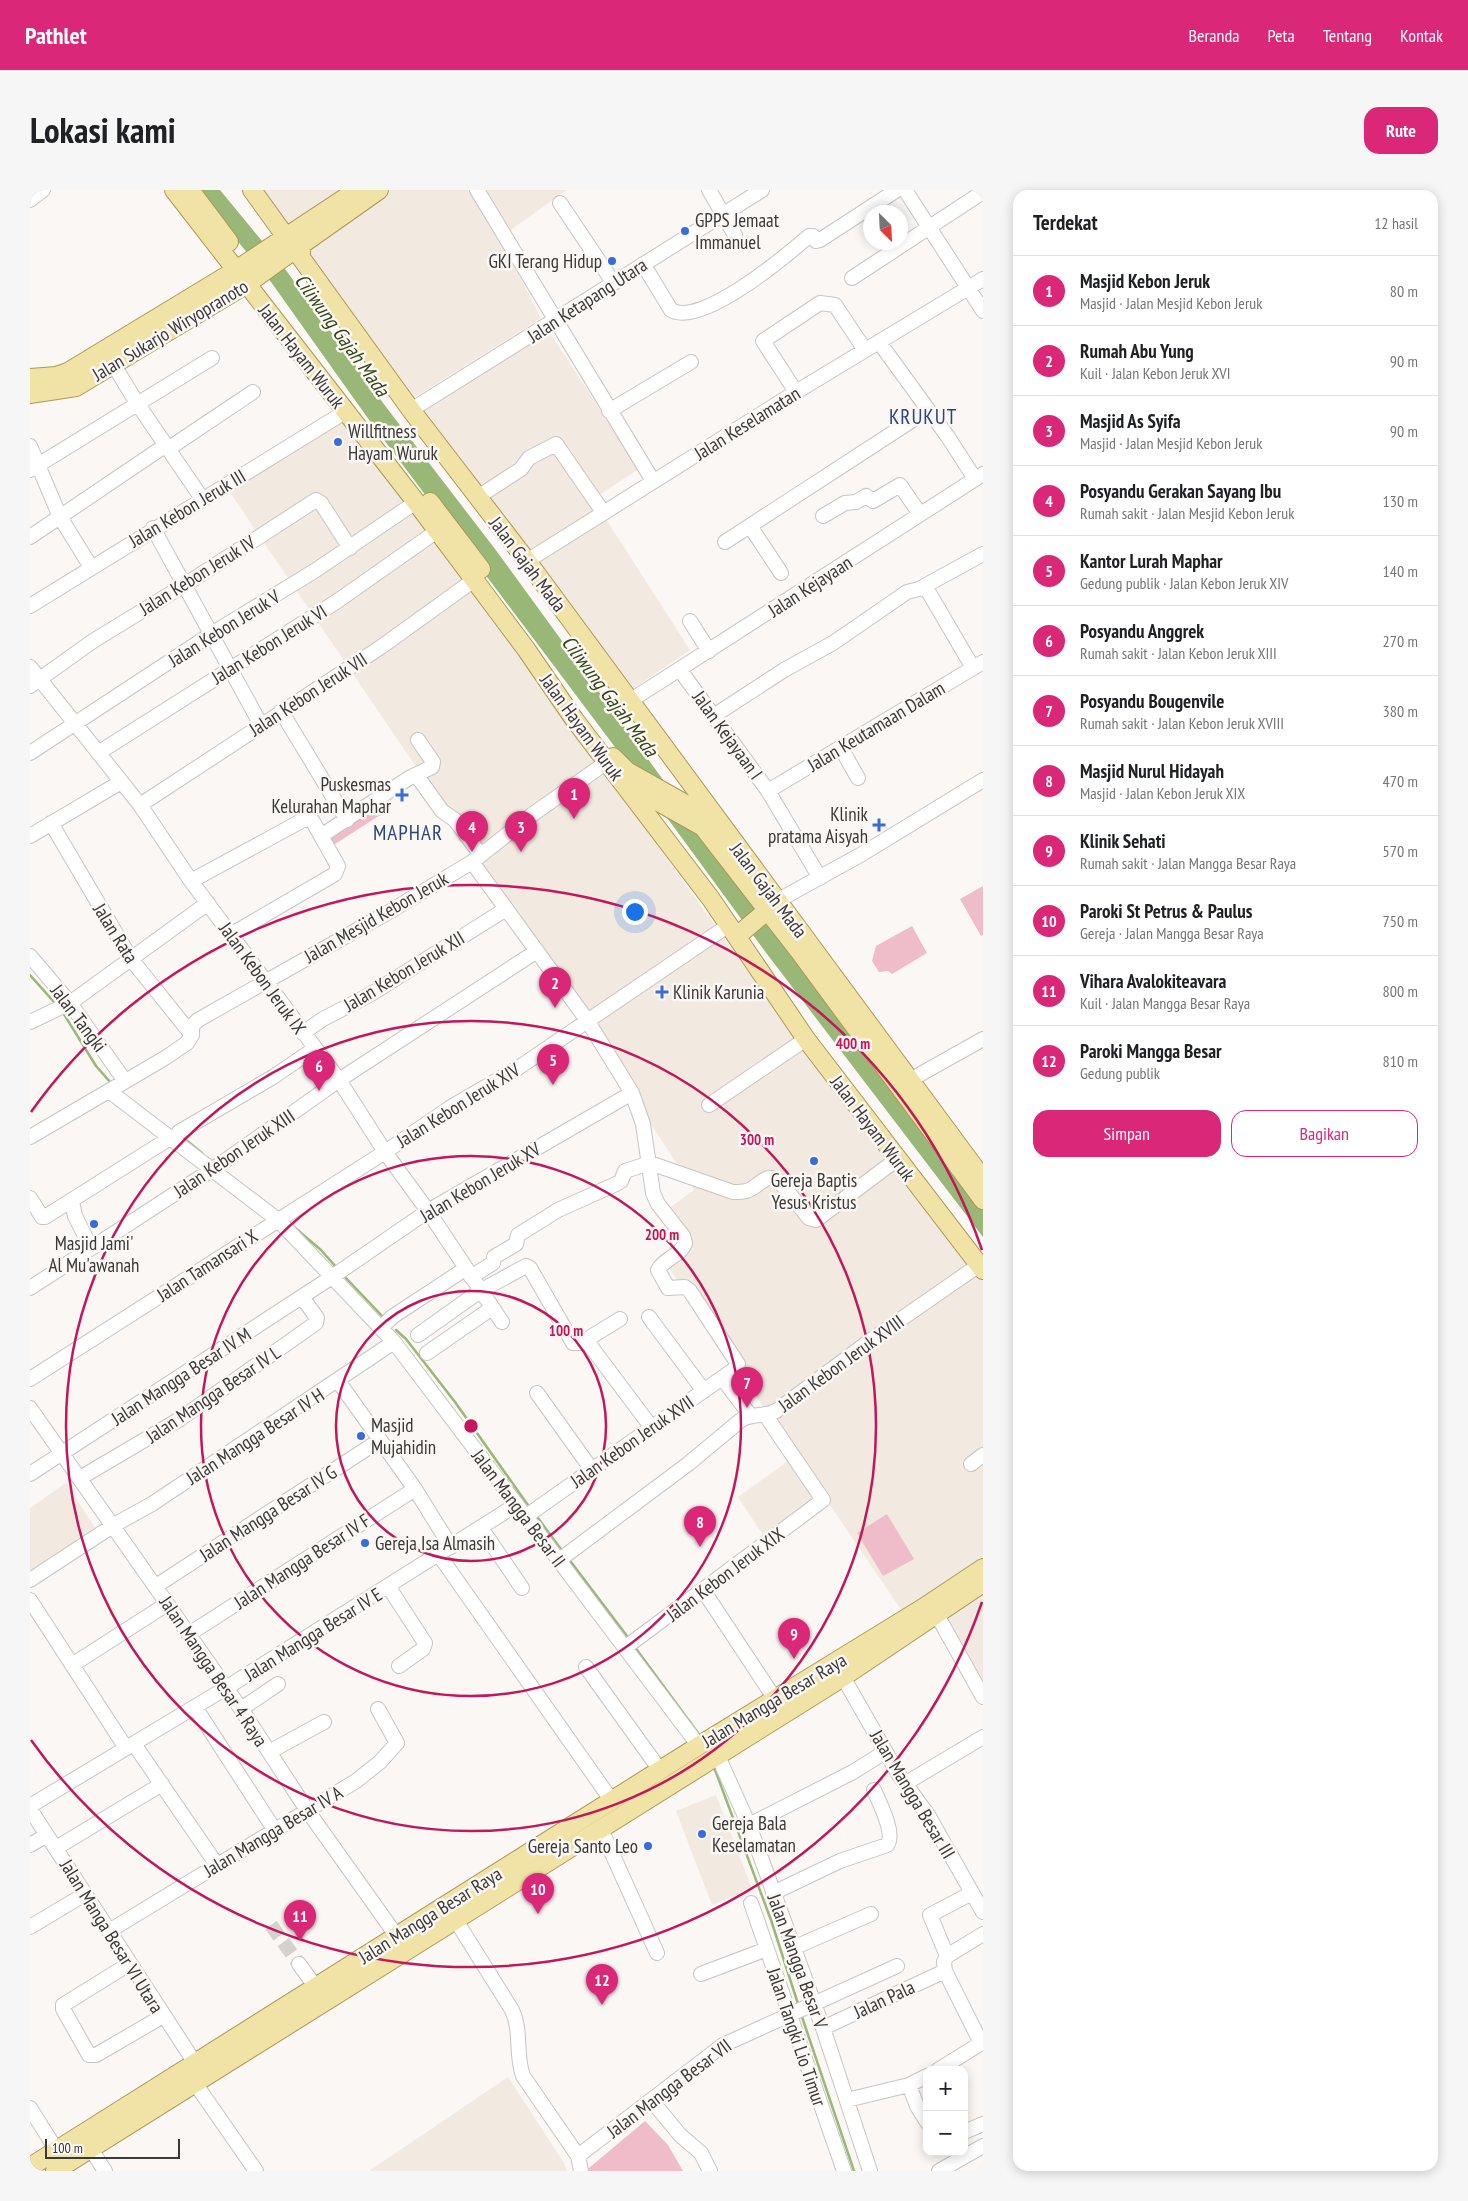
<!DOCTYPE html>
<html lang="id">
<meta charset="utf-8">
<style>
body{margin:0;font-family:"PT Sans Narrow",sans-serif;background:#f6f6f6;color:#202124}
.controls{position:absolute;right:15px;bottom:15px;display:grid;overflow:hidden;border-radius:10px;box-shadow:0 2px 12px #0003}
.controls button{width:45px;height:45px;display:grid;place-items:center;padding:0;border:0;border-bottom:1px solid #e0e0e0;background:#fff;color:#202124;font:25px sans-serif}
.compass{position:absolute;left:833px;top:15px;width:45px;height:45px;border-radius:50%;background:#fff;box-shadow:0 2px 12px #0003;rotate:156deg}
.scale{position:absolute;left:15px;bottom:12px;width:135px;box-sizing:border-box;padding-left:5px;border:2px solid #3a3938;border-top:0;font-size:14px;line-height:18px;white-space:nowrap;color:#3a3938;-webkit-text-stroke:4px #faf7f4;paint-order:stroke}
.you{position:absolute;left:604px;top:721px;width:18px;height:18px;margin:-12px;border:4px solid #fff;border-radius:50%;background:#1a73e8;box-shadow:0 0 0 8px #1a73e833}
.badge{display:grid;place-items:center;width:32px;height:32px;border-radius:50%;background:#db2777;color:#fff;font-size:16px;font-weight:700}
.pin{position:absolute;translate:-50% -41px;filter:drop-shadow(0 1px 2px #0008)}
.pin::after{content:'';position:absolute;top:26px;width:18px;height:15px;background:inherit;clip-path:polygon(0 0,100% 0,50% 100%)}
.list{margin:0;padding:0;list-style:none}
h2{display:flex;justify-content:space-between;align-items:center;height:65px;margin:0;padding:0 20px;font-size:21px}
h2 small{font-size:16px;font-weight:400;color:#757577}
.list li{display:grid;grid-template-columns:32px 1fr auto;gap:15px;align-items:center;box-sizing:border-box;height:70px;padding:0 20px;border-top:1px solid #e0e0e0}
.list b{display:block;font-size:19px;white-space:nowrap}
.list p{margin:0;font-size:16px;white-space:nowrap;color:#757577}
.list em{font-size:16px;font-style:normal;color:#757577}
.actions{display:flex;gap:10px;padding:15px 20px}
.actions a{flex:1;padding:11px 0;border:1px solid #db2777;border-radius:15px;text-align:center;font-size:18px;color:#db2777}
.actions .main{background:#db2777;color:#fff}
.map{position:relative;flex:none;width:953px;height:1981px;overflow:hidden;border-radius:15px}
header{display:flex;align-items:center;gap:30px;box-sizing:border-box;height:70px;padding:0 25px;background:#db2777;color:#fff}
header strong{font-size:24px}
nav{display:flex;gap:28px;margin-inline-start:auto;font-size:18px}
.intro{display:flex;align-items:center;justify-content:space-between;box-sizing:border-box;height:120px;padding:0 30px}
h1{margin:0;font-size:35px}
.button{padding:12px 22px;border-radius:15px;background:#db2777;color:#fff;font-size:18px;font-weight:700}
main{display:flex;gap:30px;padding:0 30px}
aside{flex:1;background:#fff;border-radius:15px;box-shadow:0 2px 12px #0003}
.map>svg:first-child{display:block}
.built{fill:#f2e9e0}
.green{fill:#efbcca}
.water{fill:#99b776}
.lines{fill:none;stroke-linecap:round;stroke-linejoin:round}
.stream{stroke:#99b776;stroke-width:2.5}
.minor-tunnel{stroke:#d4d1ce;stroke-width:14;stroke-dasharray:14 7;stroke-linecap:butt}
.minor-casing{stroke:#c7c4c2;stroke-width:16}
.major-casing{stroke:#aa9a59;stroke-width:20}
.minor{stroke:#fff;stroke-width:14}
.major{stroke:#f1e2a6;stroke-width:18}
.ring{fill:none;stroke:#c2185b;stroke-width:2.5}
.poi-dot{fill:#3a6bdb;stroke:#faf7f4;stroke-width:2}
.labels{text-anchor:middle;stroke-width:5;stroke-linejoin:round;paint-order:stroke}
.poi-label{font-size:19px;fill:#3a3938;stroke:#faf7f4;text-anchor:start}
.street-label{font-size:19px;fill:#3a3938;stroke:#faf7f4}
.water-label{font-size:20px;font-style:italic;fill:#324516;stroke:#faf7f4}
.quarter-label{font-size:21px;letter-spacing:1px;fill:#2c467f;stroke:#faf7f4}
.centre{fill:#c2185b;stroke:#faf7f4;stroke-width:2.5}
.ring-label{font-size:15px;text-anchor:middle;font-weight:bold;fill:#c2185b;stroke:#faf7f4;stroke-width:5;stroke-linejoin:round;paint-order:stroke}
</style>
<header>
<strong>Pathlet</strong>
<nav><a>Beranda</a><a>Peta</a><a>Tentang</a><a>Kontak</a></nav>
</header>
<div class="intro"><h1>Lokasi kami</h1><a class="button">Rute</a></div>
<main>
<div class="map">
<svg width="953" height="1981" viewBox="0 0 953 1981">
<rect width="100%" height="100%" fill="#faf7f4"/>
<path class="built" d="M228,0h91l-60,40z
M342,0h195l-68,48 42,80 -129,81 -117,-159z
M516,137l93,142 -46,30 97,151 -56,38 -217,-279z
M313,217l457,637 183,230v282l-81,55 -241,-355 20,-14 -20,-28 33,-24 -219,-336 -252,-372z
M761,1269l28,38 -56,38 -25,-38z
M36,1293l32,49 -68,46v-70z
M953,1379v125l-49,-87z
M686,1605l36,94 -40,16 -36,-94z
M478,1887l56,86 3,8h-198z"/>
<path class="green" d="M352,611l6,9 -56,36 -6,-9z
M953,696v49l-2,1 -21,-37z
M882,736l15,27 -35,21 -4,-3 -9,1 -7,-11 4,-15z
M857,1324l27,45 -31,17 -26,-43z
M615,1931l23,24 15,26h-94v-3z"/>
<path class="water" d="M166,0h24l65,79 101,138 109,142 249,342 239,316v30l-216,-283 -143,-195 -252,-335 -101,-142z"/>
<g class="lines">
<path class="stream" d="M0,785l25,28
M32,821l34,55 15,17
M151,946l21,17
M264,1037l27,23 16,18
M314,1086l41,43
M366,1140l10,9 49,63 75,106
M505,1324l28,38
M538,1368l62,82
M604,1456l67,91
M684,1577l57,153 28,87
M771,1824l53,157"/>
<path class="minor-tunnel" d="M241,1735l28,39"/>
<defs>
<path id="minor" d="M447,0l176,291
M679,0l26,45
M875,0l78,121
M0,10l13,-10
M530,13l53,79
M613,74l28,46c30,18 116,-55 138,-74h4l3,5 4,-1 77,-50
M822,88l131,-86
M849,152l69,95 27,42
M83,174l24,39 66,97
M766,202l-33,-51 57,-38 15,2 30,45
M381,220l351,-220
M579,221l82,-49
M0,256l30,71 31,50
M138,259l85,-57
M0,280l182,-112
M448,307l43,-28 8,-11 27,-14 47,68
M793,326l22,-13 11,-1 10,-6 7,5 27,-16 20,29
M720,336l31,47
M123,338l108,197
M0,347l136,-92
M695,352l203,-132
M497,371l269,-169 187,-113
M895,396l48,82
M0,416l315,-194
M660,431l19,30
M0,477l110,138 51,76 148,199 46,72 43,59 74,111
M650,480l88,121 52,87
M0,496l63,-45 93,-57 130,-84 5,3 29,45
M606,507l347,-223
M251,521l66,109
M685,525l69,-45 49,-27 74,-51 12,-3 64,-35
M811,558l17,30
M0,563l183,-120 103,-63 100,-68
M68,563l238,-151 101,-71
M387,586l25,35 13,9 26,35
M738,601l215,-129
M110,615l241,-158 93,-67
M21,633l80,136 61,76
M0,646l91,-54
M291,646l88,-58 23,-11 1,-5 -15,-22
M442,672l115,158 45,73 11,31 10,69 5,11 25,32 2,7c-4,13 -21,15 -27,27l10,18 17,-1 5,4 48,73 -2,4 -211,149
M161,691l114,-62 7,1 26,46 -3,8 -103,60
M747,711l85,-47 121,-74
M0,766l40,47 55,78
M0,832l40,-19 138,-100
M273,843l20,-14 48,-25 135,-85
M880,890l73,-41
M79,901l169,129 116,122 305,404
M679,915l97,-66
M149,942l94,-55 41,-28
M0,947l135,-79 22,-15 5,-8v-9l6,-6 196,-111 78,-47 61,-48 74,-52
M620,973l83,29c4,0 9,0 13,-1 13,-3 19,-20 33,-10l30,37 7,2 80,-60
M0,1008l12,19h3l125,-79
M42,1011l3,15 16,32
M441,1087l22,-14 1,-6 22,-13 2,-9 40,-25 58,-26 5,-3 4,-10 25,-8
M0,1098l189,-123 120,-85 198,-129
M619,1127l55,74
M351,1138l11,-11 73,-48
M388,1145l62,-44 46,-25 4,2 43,75h8l39,-24
M556,1150l66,88
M397,1163l65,-45
M692,1188l28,37
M0,1189l355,-227 66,-45 67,-39 211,-143
M308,1191l77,108 36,58
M507,1203l55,77
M0,1218l211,301 66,101 89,125
M941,1274l12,-9
M0,1284l302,-197 96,-66 204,-118
M50,1288l100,-59 136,-96 1,-5 -15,-21
M451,1338l41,60
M409,1365l173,246
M528,1371l130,-97 53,-44c11,-7 23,-3 35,-9l95,-71 108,-75
M0,1390l84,-55 38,-21 242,-162
M126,1396l224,-146
M358,1396l37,57 -2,6 -24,17
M673,1400l72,109
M0,1410l96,148
M907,1425l46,82
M159,1444l226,-145
M596,1457l197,-147 -57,-84
M42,1475l95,-61
M556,1477l74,103
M813,1487l56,98 29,40 55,97
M165,1517l79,122
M211,1519l37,-25
M104,1554l83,121
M239,1562l55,-30
M687,1564l32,71 74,203 47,143
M876,1593l77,-46
M0,1616l196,-118 290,-183
M0,1619l165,254
M719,1635l104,-53 32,-20
M571,1639l56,124
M0,1655l17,-10
M26,1658l106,-64
M743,1703l67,-32 47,-16c9,-11 -8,-43 -13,-55
M721,1713l93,268
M420,1721l62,99c10,21 3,44 11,66l55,80 3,15
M0,1737l55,-33
M79,1741l247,-150 24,-19 17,-19 -19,-34
M763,1758l78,-34
M917,1766l-17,-41 42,-22
M99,1774l-66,41v4l26,46h7l67,-39
M269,1774l16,22
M671,1784l66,-25
M793,1838l122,-57
M951,1853l-36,-72 -1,-9 3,-6 36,-22
M908,1880l45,-28
M160,1886l66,95
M879,1895l8,21 10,16
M817,1910l62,-15 18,-9
M622,1911l28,34 21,18 9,18
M0,1918l32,51
M934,1942l19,-8
M64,1964l11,17
M548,1966l145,-111 174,-79
M909,1981l44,-25"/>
<path id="major" d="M144,0l242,312 110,147 48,70 137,180 95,140 177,231
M160,0l39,52
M222,0l159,220 116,151 456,618
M271,66v-11l78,-55
M0,188l26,-2 12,-4 168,-102 121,-80
M0,204l46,-7 171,-103 54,-39
M400,312l51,67
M583,567l14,14 87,49
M600,596l73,41 96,124 184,249
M707,746l38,-32
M0,1977l670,-422 223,-137 60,-40
M25,1981l788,-494 140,-94"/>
</defs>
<use href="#minor" class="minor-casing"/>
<use href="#major" class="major-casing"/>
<use href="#minor" class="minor"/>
<use href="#major" class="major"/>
</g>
<g class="ring">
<circle cx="441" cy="1236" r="135"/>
<circle cx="441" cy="1236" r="270"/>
<circle cx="441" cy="1236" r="405"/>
<path d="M952 1412A540 540 0 0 1 1 1550M1 922A540 540 0 0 1 952 1060"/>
</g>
<g class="poi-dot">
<circle cx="655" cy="41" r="5"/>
<circle cx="582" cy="71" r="5"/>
<circle cx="308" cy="252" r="5"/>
<path d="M369.5 597.5h5v5h5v5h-5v5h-5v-5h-5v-5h5z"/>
<path d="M846.5 627.5h5v5h5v5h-5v5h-5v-5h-5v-5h5z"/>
<path d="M629.5 794.5h5v5h5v5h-5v5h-5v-5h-5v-5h5z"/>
<circle cx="784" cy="971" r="5"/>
<circle cx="64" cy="1034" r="5"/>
<circle cx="331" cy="1246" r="5"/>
<circle cx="335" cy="1353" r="5"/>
<circle cx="672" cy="1644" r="5"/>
<circle cx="618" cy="1656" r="5"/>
</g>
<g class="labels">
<g class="poi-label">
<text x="665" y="37">GPPS Jemaat<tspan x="665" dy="22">Immanuel</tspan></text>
<text x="572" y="78" text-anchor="end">GKI Terang Hidup</text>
<text x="318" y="248">Willfitness<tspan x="318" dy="22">Hayam Wuruk</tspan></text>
<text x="361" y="601" text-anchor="end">Puskesmas<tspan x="361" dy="22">Kelurahan Maphar</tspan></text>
<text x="838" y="631" text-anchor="end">Klinik<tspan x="838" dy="22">pratama Aisyah</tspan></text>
<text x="643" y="809">Klinik Karunia</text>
<text x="784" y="997" text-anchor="middle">Gereja Baptis<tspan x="784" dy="22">Yesus Kristus</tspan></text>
<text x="64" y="1060" text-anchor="middle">Masjid Jami'<tspan x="64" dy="22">Al Mu'awanah</tspan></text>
<text x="341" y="1242">Masjid<tspan x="341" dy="22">Mujahidin</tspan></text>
<text x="345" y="1360">Gereja Isa Almasih</text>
<text x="682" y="1640">Gereja Bala<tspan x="682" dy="22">Keselamatan</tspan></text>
<text x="608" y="1663" text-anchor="end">Gereja Santo Leo</text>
</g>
<g class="street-label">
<text transform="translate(557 110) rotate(-33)" y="7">Jalan Ketapang Utara</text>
<text transform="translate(140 140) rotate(-31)" y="7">Jalan Sukarjo Wiryopranoto</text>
<text transform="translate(272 166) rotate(52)" y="7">Jalan Hayam Wuruk</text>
<text transform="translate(717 233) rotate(-32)" y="7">Jalan Keselamatan</text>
<text transform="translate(157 318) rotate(-31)" y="7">Jalan Kebon Jeruk III</text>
<text transform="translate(498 374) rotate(53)" y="7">Jalan Gajah Mada</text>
<text transform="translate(167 385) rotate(-32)" y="7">Jalan Kebon Jeruk IV</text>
<text transform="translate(780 396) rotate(-33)" y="7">Jalan Kejayaan</text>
<text transform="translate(194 438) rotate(-32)" y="7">Jalan Kebon Jeruk V</text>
<text transform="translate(239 454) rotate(-32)" y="7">Jalan Kebon Jeruk VI</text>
<text transform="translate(278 504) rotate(-33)" y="7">Jalan Kebon Jeruk VII</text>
<text transform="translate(846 536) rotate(-31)" y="7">Jalan Keutamaan Dalam</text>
<text transform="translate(552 537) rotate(54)" y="7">Jalan Hayam Wuruk</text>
<text transform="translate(698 545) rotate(54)" y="7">Jalan Kejayaan I</text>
<text transform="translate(739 700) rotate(53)" y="7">Jalan Gajah Mada</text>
<text transform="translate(346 727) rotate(-30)" y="7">Jalan Mesjid Kebon Jeruk</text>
<text transform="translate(86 743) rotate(58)" y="7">Jalan Rata</text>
<text transform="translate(374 781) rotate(-31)" y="7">Jalan Kebon Jeruk XII</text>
<text transform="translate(233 788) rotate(54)" y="7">Jalan Kebon Jeruk IX</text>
<text transform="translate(49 828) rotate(53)" y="7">Jalan Tangki</text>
<text transform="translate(428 915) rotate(-32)" y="7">Jalan Kebon Jeruk XIV</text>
<text transform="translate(843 938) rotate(53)" y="7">Jalan Hayam Wuruk</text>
<text transform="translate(204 963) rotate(-34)" y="7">Jalan Kebon Jeruk XIII</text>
<text transform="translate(450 992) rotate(-31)" y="7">Jalan Kebon Jeruk XV</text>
<text transform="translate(177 1075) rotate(-33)" y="7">Jalan Tamansari X</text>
<text transform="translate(811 1173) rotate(-36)" y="7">Jalan Kebon Jeruk XVIII</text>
<text transform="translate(151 1186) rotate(-33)" y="7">Jalan Mangga Besar IV M</text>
<text transform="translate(183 1204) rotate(-34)" y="7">Jalan Mangga Besar IV L</text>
<text transform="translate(225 1246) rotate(-33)" y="7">Jalan Mangga Besar IV H</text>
<text transform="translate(602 1251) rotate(-35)" y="7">Jalan Kebon Jeruk XVII</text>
<text transform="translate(489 1318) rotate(53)" y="7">Jalan Mangga Besar II</text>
<text transform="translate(238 1323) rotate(-33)" y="7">Jalan Mangga Besar IV G</text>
<text transform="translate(272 1371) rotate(-33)" y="7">Jalan Mangga Besar IV F</text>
<text transform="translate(695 1384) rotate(-37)" y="7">Jalan Kebon Jeruk XIX</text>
<text transform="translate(283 1444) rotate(-32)" y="7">Jalan Mangga Besar IV E</text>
<text transform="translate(184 1481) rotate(56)" y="7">Jalan Mangga Besar 4 Raya</text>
<text transform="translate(744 1510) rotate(-31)" y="7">Jalan Mangga Besar Raya</text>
<text transform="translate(883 1604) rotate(59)" y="7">Jalan Mangga Besar III</text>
<text transform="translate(243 1641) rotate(-31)" y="7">Jalan Mangga Besar IV A</text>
<text transform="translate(400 1725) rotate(-32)" y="7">Jalan Mangga Besar Raya</text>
<text transform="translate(82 1746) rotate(58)" y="7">Jalan Manga Besar VI Utara</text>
<text transform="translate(768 1771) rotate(70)" y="7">Jalan Mangga Besar V</text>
<text transform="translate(854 1809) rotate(-25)" y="7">Jalan Pala</text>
<text transform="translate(767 1847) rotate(71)" y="7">Jalan Tangki Lio Timur</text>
<text transform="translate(639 1898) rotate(-37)" y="7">Jalan Mangga Besar VII</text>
</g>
<g class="water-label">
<text transform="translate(312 145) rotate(54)" y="7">Ciliwung Gajah Mada</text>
<text transform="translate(580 506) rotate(53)" y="7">Ciliwung Gajah Mada</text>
</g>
<g class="quarter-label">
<text x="893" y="234">KRUKUT</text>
<text x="378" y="650">MAPHAR</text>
</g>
</g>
<circle cx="441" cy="1236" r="8" class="centre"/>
<g class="ring-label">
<text x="823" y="859">400 m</text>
<text x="727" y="955">300 m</text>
<text x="632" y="1050">200 m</text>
<text x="536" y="1146">100 m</text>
</g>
</svg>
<div class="controls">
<button>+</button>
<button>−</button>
</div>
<svg class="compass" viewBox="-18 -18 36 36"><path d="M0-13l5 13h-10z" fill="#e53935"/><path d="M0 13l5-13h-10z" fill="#757577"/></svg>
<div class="scale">100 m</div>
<div class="you"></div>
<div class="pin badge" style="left:544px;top:629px">1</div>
<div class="pin badge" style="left:525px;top:818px">2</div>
<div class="pin badge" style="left:491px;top:662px">3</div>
<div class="pin badge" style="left:442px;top:662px">4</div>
<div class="pin badge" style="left:523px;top:895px">5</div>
<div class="pin badge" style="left:289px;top:901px">6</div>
<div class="pin badge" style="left:717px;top:1218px">7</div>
<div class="pin badge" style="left:670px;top:1357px">8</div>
<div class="pin badge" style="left:764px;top:1469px">9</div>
<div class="pin badge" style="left:508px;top:1724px">10</div>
<div class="pin badge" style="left:270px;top:1751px">11</div>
<div class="pin badge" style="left:572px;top:1815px">12</div>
</div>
<aside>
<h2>Terdekat<small>12 hasil</small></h2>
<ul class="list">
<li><span class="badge">1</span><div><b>Masjid Kebon Jeruk</b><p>Masjid · Jalan Mesjid Kebon Jeruk</p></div><em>80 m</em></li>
<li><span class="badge">2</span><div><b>Rumah Abu Yung</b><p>Kuil · Jalan Kebon Jeruk XVI</p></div><em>90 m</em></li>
<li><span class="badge">3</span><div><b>Masjid As Syifa</b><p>Masjid · Jalan Mesjid Kebon Jeruk</p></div><em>90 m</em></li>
<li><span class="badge">4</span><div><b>Posyandu Gerakan Sayang Ibu</b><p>Rumah sakit · Jalan Mesjid Kebon Jeruk</p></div><em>130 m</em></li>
<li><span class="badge">5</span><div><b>Kantor Lurah Maphar</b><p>Gedung publik · Jalan Kebon Jeruk XIV</p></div><em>140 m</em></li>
<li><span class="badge">6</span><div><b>Posyandu Anggrek</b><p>Rumah sakit · Jalan Kebon Jeruk XIII</p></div><em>270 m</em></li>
<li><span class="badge">7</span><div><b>Posyandu Bougenvile</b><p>Rumah sakit · Jalan Kebon Jeruk XVIII</p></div><em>380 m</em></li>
<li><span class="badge">8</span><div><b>Masjid Nurul Hidayah</b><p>Masjid · Jalan Kebon Jeruk XIX</p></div><em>470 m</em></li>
<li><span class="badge">9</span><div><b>Klinik Sehati</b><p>Rumah sakit · Jalan Mangga Besar Raya</p></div><em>570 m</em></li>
<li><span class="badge">10</span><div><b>Paroki St Petrus &amp; Paulus</b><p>Gereja · Jalan Mangga Besar Raya</p></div><em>750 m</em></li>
<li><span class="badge">11</span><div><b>Vihara Avalokiteavara</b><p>Kuil · Jalan Mangga Besar Raya</p></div><em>800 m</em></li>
<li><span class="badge">12</span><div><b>Paroki Mangga Besar</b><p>Gedung publik</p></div><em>810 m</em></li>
</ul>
<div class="actions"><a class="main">Simpan</a><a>Bagikan</a></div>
</aside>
</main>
